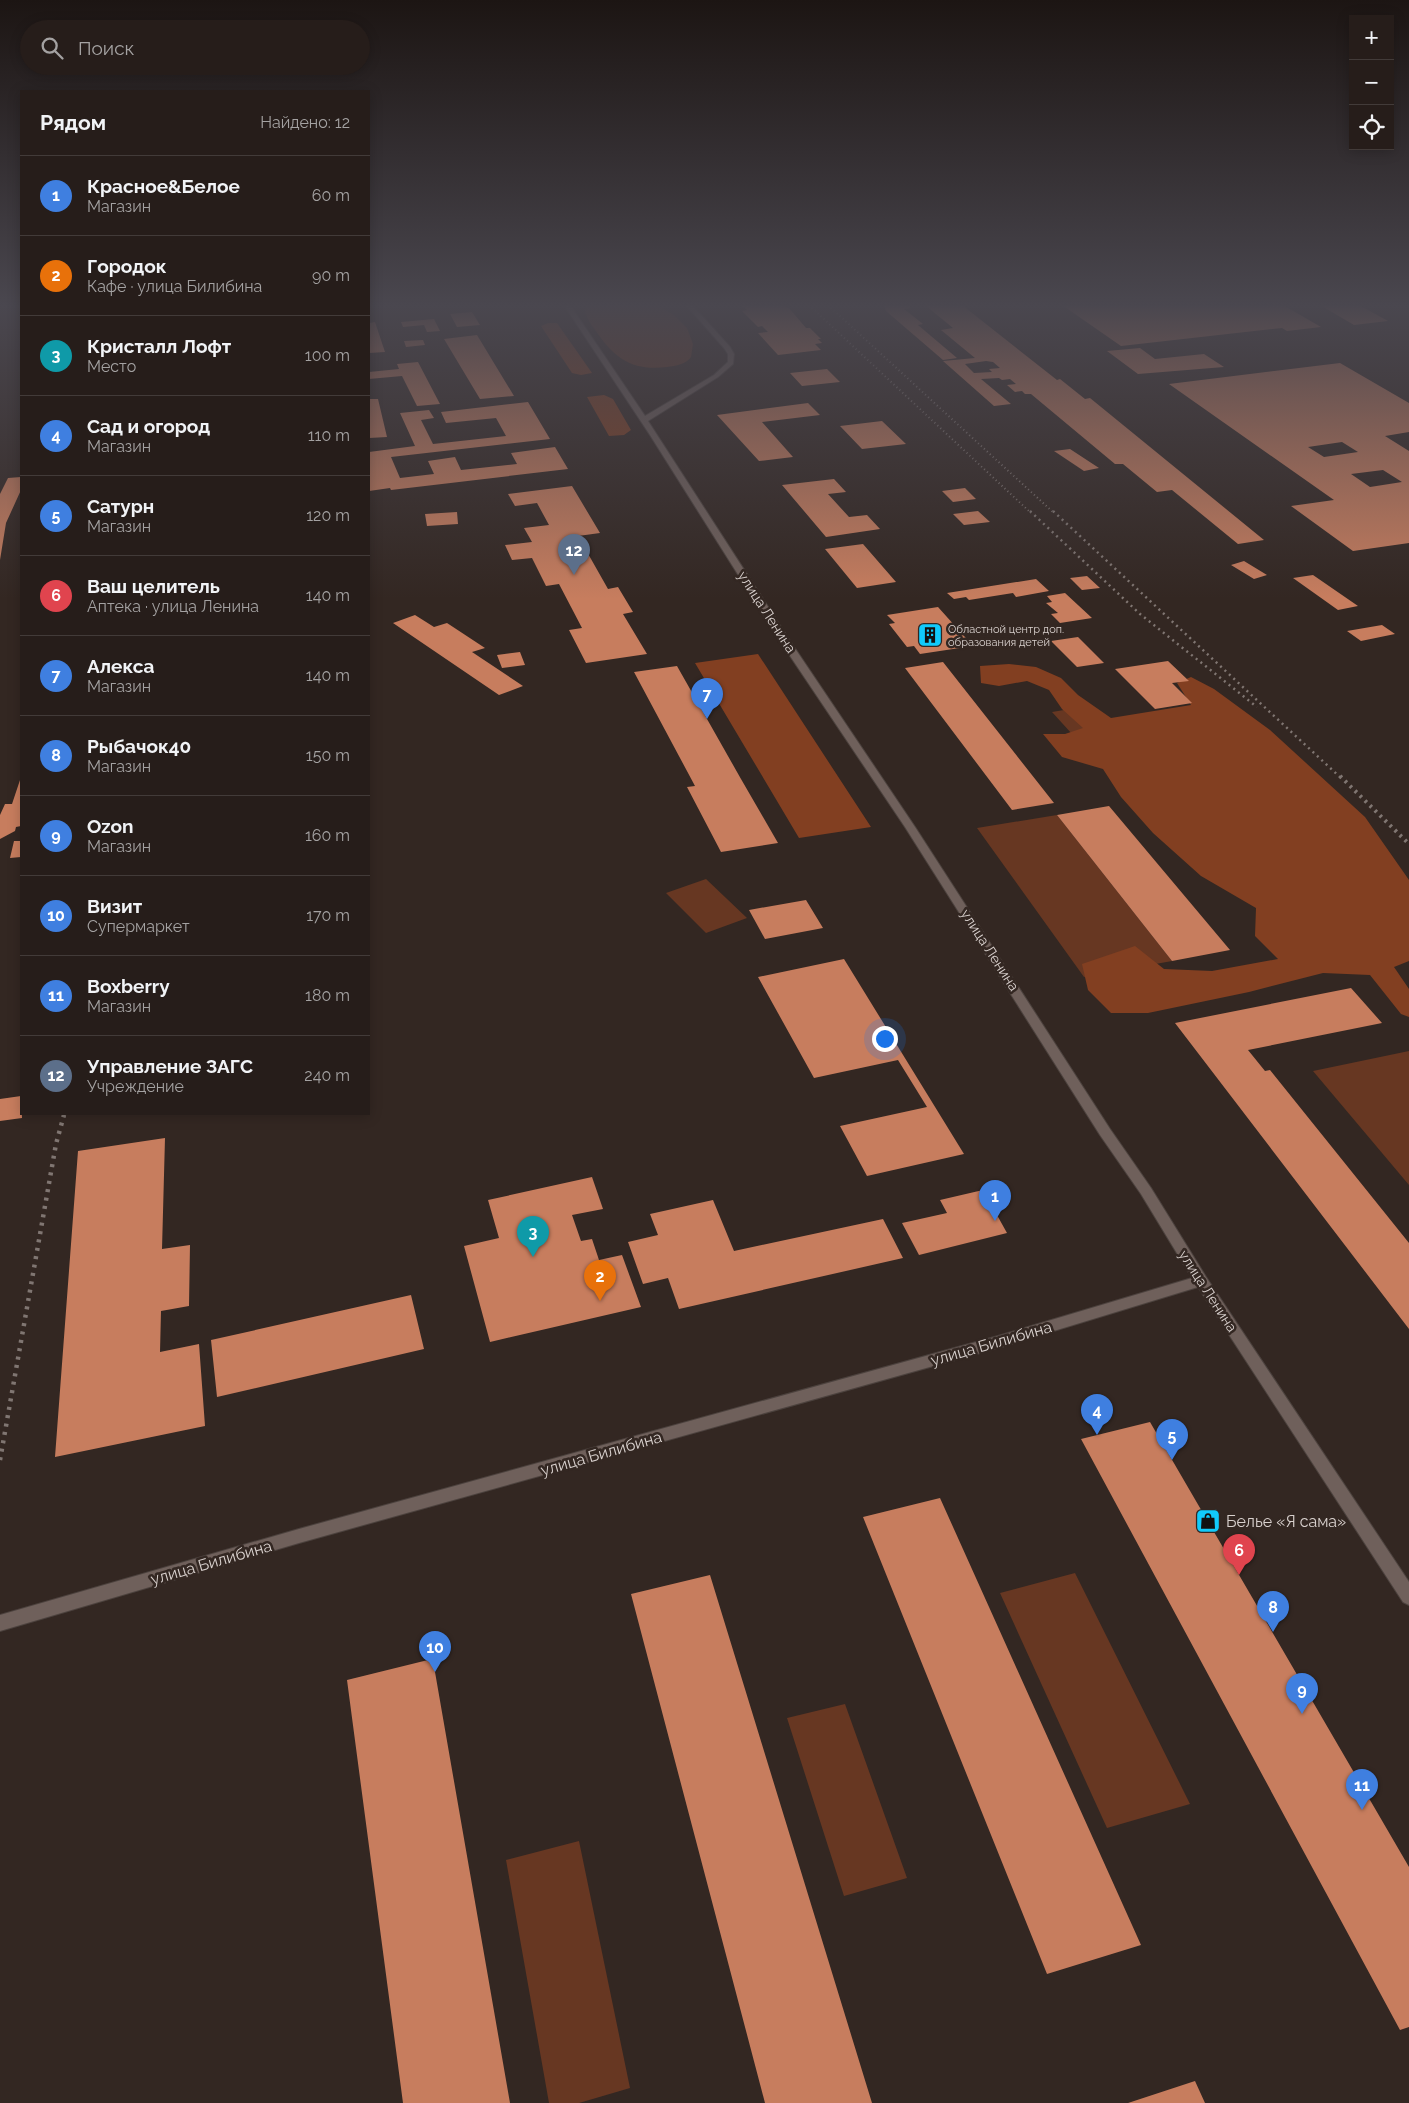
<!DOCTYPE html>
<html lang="ru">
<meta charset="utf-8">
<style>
body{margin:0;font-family:Raleway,sans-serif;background:#322a27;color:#f1f3f6}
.controls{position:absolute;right:15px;top:15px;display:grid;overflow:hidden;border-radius:0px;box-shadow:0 2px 12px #0003}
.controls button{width:45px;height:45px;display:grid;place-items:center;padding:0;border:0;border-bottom:1px solid #423b39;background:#261d1a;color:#f1f3f6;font:25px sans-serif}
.you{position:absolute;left:884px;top:1038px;width:18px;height:18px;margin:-12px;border:4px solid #fff;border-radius:50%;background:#1a73e8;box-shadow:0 0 0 8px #1a73e833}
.badge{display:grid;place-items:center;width:32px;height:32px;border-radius:50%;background:#2563eb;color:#fff;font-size:16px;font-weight:700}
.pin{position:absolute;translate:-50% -41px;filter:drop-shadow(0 1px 2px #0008)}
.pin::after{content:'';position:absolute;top:26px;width:18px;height:15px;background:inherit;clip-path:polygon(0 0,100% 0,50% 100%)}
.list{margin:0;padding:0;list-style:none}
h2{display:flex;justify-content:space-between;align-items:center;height:65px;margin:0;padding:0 20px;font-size:21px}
h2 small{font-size:16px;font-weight:400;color:#a4a2a2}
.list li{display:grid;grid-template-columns:32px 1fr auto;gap:15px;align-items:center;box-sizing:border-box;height:80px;padding:0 20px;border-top:1px solid #423b39}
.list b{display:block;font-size:19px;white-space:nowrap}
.list p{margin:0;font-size:16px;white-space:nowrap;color:#a4a2a2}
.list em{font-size:16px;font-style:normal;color:#a4a2a2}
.icon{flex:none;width:28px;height:28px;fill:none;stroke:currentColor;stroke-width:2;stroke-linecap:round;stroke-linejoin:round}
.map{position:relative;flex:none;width:1409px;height:2103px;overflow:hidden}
.search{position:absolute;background:#261d1a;box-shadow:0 2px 12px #0003;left:20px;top:20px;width:350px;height:55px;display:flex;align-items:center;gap:12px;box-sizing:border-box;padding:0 18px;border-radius:28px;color:#a4a2a2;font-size:19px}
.panel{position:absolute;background:#261d1a;box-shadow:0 2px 12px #0003;left:20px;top:90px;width:350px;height:1025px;border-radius:0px}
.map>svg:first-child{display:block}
.green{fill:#673722}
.forest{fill:#823f21}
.building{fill:#c77d5e;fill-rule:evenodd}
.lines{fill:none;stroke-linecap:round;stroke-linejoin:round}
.secondary-casing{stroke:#4c423e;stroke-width:2}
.secondary{fill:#6f605b;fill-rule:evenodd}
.rail-far3{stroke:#807672;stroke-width:2;stroke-dasharray:1 3;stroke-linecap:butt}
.rail-far2{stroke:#807672;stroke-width:2.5;stroke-dasharray:2 4;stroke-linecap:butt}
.rail-far1{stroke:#807672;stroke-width:4;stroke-dasharray:2.5 4.5;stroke-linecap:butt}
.rail{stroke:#807672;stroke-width:4.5;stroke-dasharray:3 5.5;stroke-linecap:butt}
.labels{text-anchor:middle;stroke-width:5;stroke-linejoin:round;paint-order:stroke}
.far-poi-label{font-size:11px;fill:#d9d1ce;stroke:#332722;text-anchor:start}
.street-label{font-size:14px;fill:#d9d1ce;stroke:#332722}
.near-street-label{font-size:16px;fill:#d9d1ce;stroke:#332722}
.near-poi-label{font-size:16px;fill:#d9d1ce;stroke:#332722;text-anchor:start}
</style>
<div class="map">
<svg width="1409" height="2103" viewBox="0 0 1409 2103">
<rect width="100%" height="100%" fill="#332722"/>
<path class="green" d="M589,305h67l18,10 13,13 6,16 -2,13c-5,7 -15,9 -24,10 -33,4 -51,-7 -69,-33 -5,-7 -12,-15 -13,-24z
M1082,707l31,32 -31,6 -30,-33z
M1057,815l115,146 -88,16 -107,-149z
M706,879l41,39 -41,15 -40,-40z
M1409,1051v134l-96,-114z
M1075,1573l115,231 -83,24 -107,-235z
M845,1704l62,174 -63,18 -57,-178z
M579,1841l51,247 -51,15h-30l-43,-243z"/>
<path class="forest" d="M548,323h9l35,50 -11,2 -9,-2 -31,-47z
M604,395l9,4 18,31 -7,5 -15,1 -22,-39z
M758,654l113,173 -72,11 -104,-175z
M1009,664l27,3 25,11 17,17 33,23 80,-13 -14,-22 14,-6 23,12 56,41 95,87 44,63v81l-15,6 15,22v28l-8,-3 -31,-39 -47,-2 -74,19 -101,21h-37l-23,-23 -6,-26 53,-18 29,23 48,2 66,-12 -23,-23 1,-28 -55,-32 -48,-43 -32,-36 -18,-28 -41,-12 -19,-23h22l18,-6 -21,-19 -13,-19 -22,-9 -28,5 -18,-3 -1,-17z"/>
<path class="building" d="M742,305h40l7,3 17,20h4l11,11h-3l4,4 -7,1 6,6 -43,5 -20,-22 10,-1 -6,-6 -4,1 -16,-16 5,-1z
M884,305h24l3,3 -7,1 19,15 -5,1 39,33 -14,2 -57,-49z
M925,305h37l95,75 3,-1 25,20 5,-1 174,142 -26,4 -66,-54 -15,2 -34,-28h-8l-84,-70h-6l-3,-3 -7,1 -8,-7 9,-1 -6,-5 -8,1 -3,-2 -18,1 30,25 -17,2 -51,-45 32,-3 -34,-28 12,-2zM986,361l7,1 7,6 -11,1 3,3 -18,1 -9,-9z
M1062,305h221l38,22 -34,4 -5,-3 -161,18z
M1320,305h39l29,16 -34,4z
M472,312l8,13 -23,2 -7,-13z
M434,319l6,12 -13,1 -3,-7 -21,2 -2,-5z
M375,322l10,30 -16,1v-30z
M477,335l37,61 -34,3 -36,-60z
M423,340l2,5 -19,2 -2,-6z
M1140,348l15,11 49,-5 20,13 -86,7 -31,-23z
M418,362l22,42 -23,2 -15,-30 -33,3v-7l30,-3 -2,-5z
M1340,363l69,40v29l-24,4 24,15v92l-56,8 -62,-45 43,-6 -165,-116zM1342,442l16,10 -34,5 -16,-10zM1383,470l19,12 -32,5 -19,-13z
M827,369l13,13 -38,4 -12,-13z
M369,399h9l9,38 -18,1z
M528,402l22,37 -159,18 9,21 34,-4 -6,-13 27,-4 6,13 56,-6 -6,-11 44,-6 13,22 -177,21 -1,-2 -21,3v-39l46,-6 -15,-33 29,-3 5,8 -13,2 12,24 73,-8 -10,-18 -50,5 -5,-11z
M808,403l12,12 -58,7 31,35 -34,4 -42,-46z
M882,421l24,23 -44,5 -22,-23z
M1070,449l29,19 -15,3 -30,-20z
M21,477v13l-15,33 -6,37v-66l8,-16z
M834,479l12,13 -18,2 21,23 18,-2 13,14 -54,8 -44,-52z
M572,486l28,47 -22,3 30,53 10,-2 15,25 -10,2 24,40 -61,9 -17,-33 13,-2 -23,-44 -13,2 -14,-28 -20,2 -7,-15 27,-3 -8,-14 25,-3 -12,-22 -22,3 -7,-12z
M965,488l11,11 -23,3 -11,-11z
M978,511l12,11 -26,3 -11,-11z
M457,512l1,12 -31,2 -2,-12z
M863,544l33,38 -39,6 -32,-39z
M1244,561l23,14 -13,4 -23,-14z
M1313,575l45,31 -20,4 -45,-32z
M1087,576l13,12 -18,2 -12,-12z
M1036,579l13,12 -33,6 -3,-4 -44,7 -3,-3 -12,2 -7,-6z
M1065,593l27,25 -32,5 -9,-9 7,-1 -12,-10 6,-1 -5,-6z
M938,607l35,39 -53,8 -6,-8 -7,1 -18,-23 6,-1 -8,-8z
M415,615l19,12 13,-4 38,25 -13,4 51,34 -24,9 -106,-72z
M1382,625l13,9 -34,7 -14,-10z
M1078,637l26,26 -27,4 -26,-26z
M520,652l5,13 -23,3 -5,-13z
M1168,661l21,20 -17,2 20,20 -37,6 -40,-40z
M943,662l85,108 26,33 -42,7 -107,-142z
M677,666l64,113 37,64 -57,9 -34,-65 8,-1 -61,-114z
M21,777v49l-5,1 -1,4 -15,8v-24l5,-11h7z
M1109,806l121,144 -58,11 -115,-146z
M14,841h7v16l-11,1z
M806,900l17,28 -58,11 -16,-29z
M844,959l120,195 -97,22 -27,-50 87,-19 -29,-47 -84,18 -56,-101z
M1351,988l31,35 -134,27 17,21 5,-1 139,173v86l-234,-306z
M21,1096l1,22 -22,3v-22z
M165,1138l-3,111 28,-4 -1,61 -28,5 -1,41 39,-8 6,82 -150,31 23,-306z
M592,1177l11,32 -31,6 9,26 11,-2 7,21 23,-5 19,52 -151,35 -26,-96 35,-8 -11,-38z
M983,1190l24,43 -88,22 -17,-32 45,-10 -7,-13z
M713,1200l21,51 149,-32 20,39 -224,51 -11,-31 -25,6 -15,-42 30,-7 -8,-21z
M411,1295l13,54 -207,48 -6,-57z
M1150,1422l259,445v160l-9,3 -319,-591z
M940,1498l201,447 -94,29 -184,-457z
M710,1575l162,528h-107l-134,-509z
M432,1659l3,13 75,431h-107l-56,-423z
M1195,2081l10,22h-77z"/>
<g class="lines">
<defs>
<path id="secondary" d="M564,305h6l75,111 69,-41 14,-13v-8l-4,-6 -38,-43h6l38,42 4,7 -1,10 -15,13 -70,44 142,220 125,186 195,302 41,59 55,89 203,305v23l-6,-3 -205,-315 -200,61 -699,195 -299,88v-16l299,-86 699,-193 194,-58 -51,-84 -41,-59 -195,-308 -125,-186 -130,-206z"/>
</defs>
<use href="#secondary" class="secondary-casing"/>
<use href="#secondary" class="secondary"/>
<path class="rail-far3" d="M809,305l222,208
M828,305l226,208"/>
<path class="rail-far2" d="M1030,511l110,103 117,93
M1053,511l288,267"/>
<path class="rail-far1" d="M1340,776l69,68
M63,1116l1,-2"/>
<path class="rail" d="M0,1460l56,-316 8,-29"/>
</g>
<linearGradient id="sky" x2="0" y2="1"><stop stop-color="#1c1513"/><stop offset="0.51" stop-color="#4a474f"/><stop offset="1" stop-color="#4a474f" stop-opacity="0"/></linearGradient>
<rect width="1409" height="599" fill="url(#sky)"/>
<defs>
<symbol id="building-square" viewBox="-11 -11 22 22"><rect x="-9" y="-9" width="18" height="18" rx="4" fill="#11cafb" stroke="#332722"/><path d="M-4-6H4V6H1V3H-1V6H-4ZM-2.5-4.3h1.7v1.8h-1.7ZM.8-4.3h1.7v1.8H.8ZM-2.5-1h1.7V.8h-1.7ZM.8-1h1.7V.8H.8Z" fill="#111"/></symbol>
<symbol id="shop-square" viewBox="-11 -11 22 22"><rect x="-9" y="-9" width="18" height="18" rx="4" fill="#11cafb" stroke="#332722"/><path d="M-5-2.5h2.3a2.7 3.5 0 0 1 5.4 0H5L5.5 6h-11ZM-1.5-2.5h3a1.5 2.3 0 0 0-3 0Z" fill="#111"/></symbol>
</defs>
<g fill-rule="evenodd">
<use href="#building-square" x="916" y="621" width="28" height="28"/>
<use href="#shop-square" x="1194" y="1507" width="28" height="28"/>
</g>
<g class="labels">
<g class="far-poi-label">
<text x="948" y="633">Областной центр доп.<tspan x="948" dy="13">образования детей</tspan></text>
</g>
<g class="street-label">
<text transform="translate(767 612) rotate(57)" y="5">улица Ленина</text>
<text transform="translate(990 950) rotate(57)" y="5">улица Ленина</text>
<text transform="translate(1208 1291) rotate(57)" y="5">улица Ленина</text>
</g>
<g class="near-street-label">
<text transform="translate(991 1343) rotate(-16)" y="6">улица Билибина</text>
<text transform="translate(601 1453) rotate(-16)" y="6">улица Билибина</text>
<text transform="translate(211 1562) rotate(-16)" y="6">улица Билибина</text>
</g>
<g class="near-poi-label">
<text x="1226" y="1527">Белье «Я сама»</text>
</g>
</g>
</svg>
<div class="controls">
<button>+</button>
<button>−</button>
<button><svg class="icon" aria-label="locate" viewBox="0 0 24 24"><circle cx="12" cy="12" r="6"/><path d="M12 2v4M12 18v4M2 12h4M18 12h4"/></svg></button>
</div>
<div class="you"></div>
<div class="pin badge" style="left:995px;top:1221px;background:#3f7fe0">1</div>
<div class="pin badge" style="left:600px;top:1301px;background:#e8710a">2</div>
<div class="pin badge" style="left:533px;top:1257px;background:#0f9aa8">3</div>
<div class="pin badge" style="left:1097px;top:1435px;background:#3f7fe0">4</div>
<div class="pin badge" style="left:1172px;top:1460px;background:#3f7fe0">5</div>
<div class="pin badge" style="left:1239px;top:1575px;background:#e0444e">6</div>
<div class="pin badge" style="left:707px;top:719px;background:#3f7fe0">7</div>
<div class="pin badge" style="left:1273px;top:1632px;background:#3f7fe0">8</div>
<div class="pin badge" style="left:1302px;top:1714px;background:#3f7fe0">9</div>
<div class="pin badge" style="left:435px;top:1672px;background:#3f7fe0">10</div>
<div class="pin badge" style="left:1362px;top:1810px;background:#3f7fe0">11</div>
<div class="pin badge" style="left:574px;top:575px;background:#5c6f8a">12</div>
<div class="search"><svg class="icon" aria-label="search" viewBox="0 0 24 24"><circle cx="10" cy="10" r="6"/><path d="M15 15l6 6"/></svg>Поиск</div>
<section class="panel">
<h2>Рядом<small>Найдено: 12</small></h2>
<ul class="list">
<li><span class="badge" style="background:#3f7fe0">1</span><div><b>Красное&amp;Белое</b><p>Магазин</p></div><em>60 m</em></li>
<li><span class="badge" style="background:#e8710a">2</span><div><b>Городок</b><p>Кафе · улица Билибина</p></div><em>90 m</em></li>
<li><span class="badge" style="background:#0f9aa8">3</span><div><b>Кристалл Лофт</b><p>Место</p></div><em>100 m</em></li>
<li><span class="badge" style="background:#3f7fe0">4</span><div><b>Сад и огород</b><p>Магазин</p></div><em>110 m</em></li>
<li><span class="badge" style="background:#3f7fe0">5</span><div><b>Сатурн</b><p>Магазин</p></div><em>120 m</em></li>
<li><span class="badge" style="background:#e0444e">6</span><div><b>Ваш целитель</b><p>Аптека · улица Ленина</p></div><em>140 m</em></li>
<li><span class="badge" style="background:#3f7fe0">7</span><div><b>Алекса</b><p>Магазин</p></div><em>140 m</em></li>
<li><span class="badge" style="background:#3f7fe0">8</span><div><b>Рыбачок40</b><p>Магазин</p></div><em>150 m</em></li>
<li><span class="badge" style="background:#3f7fe0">9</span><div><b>Ozon</b><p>Магазин</p></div><em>160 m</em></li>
<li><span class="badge" style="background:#3f7fe0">10</span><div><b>Визит</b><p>Супермаркет</p></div><em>170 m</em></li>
<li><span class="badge" style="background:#3f7fe0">11</span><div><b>Boxberry</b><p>Магазин</p></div><em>180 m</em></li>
<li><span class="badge" style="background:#5c6f8a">12</span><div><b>Управление ЗАГС</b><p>Учреждение</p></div><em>240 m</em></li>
</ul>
</section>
</div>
